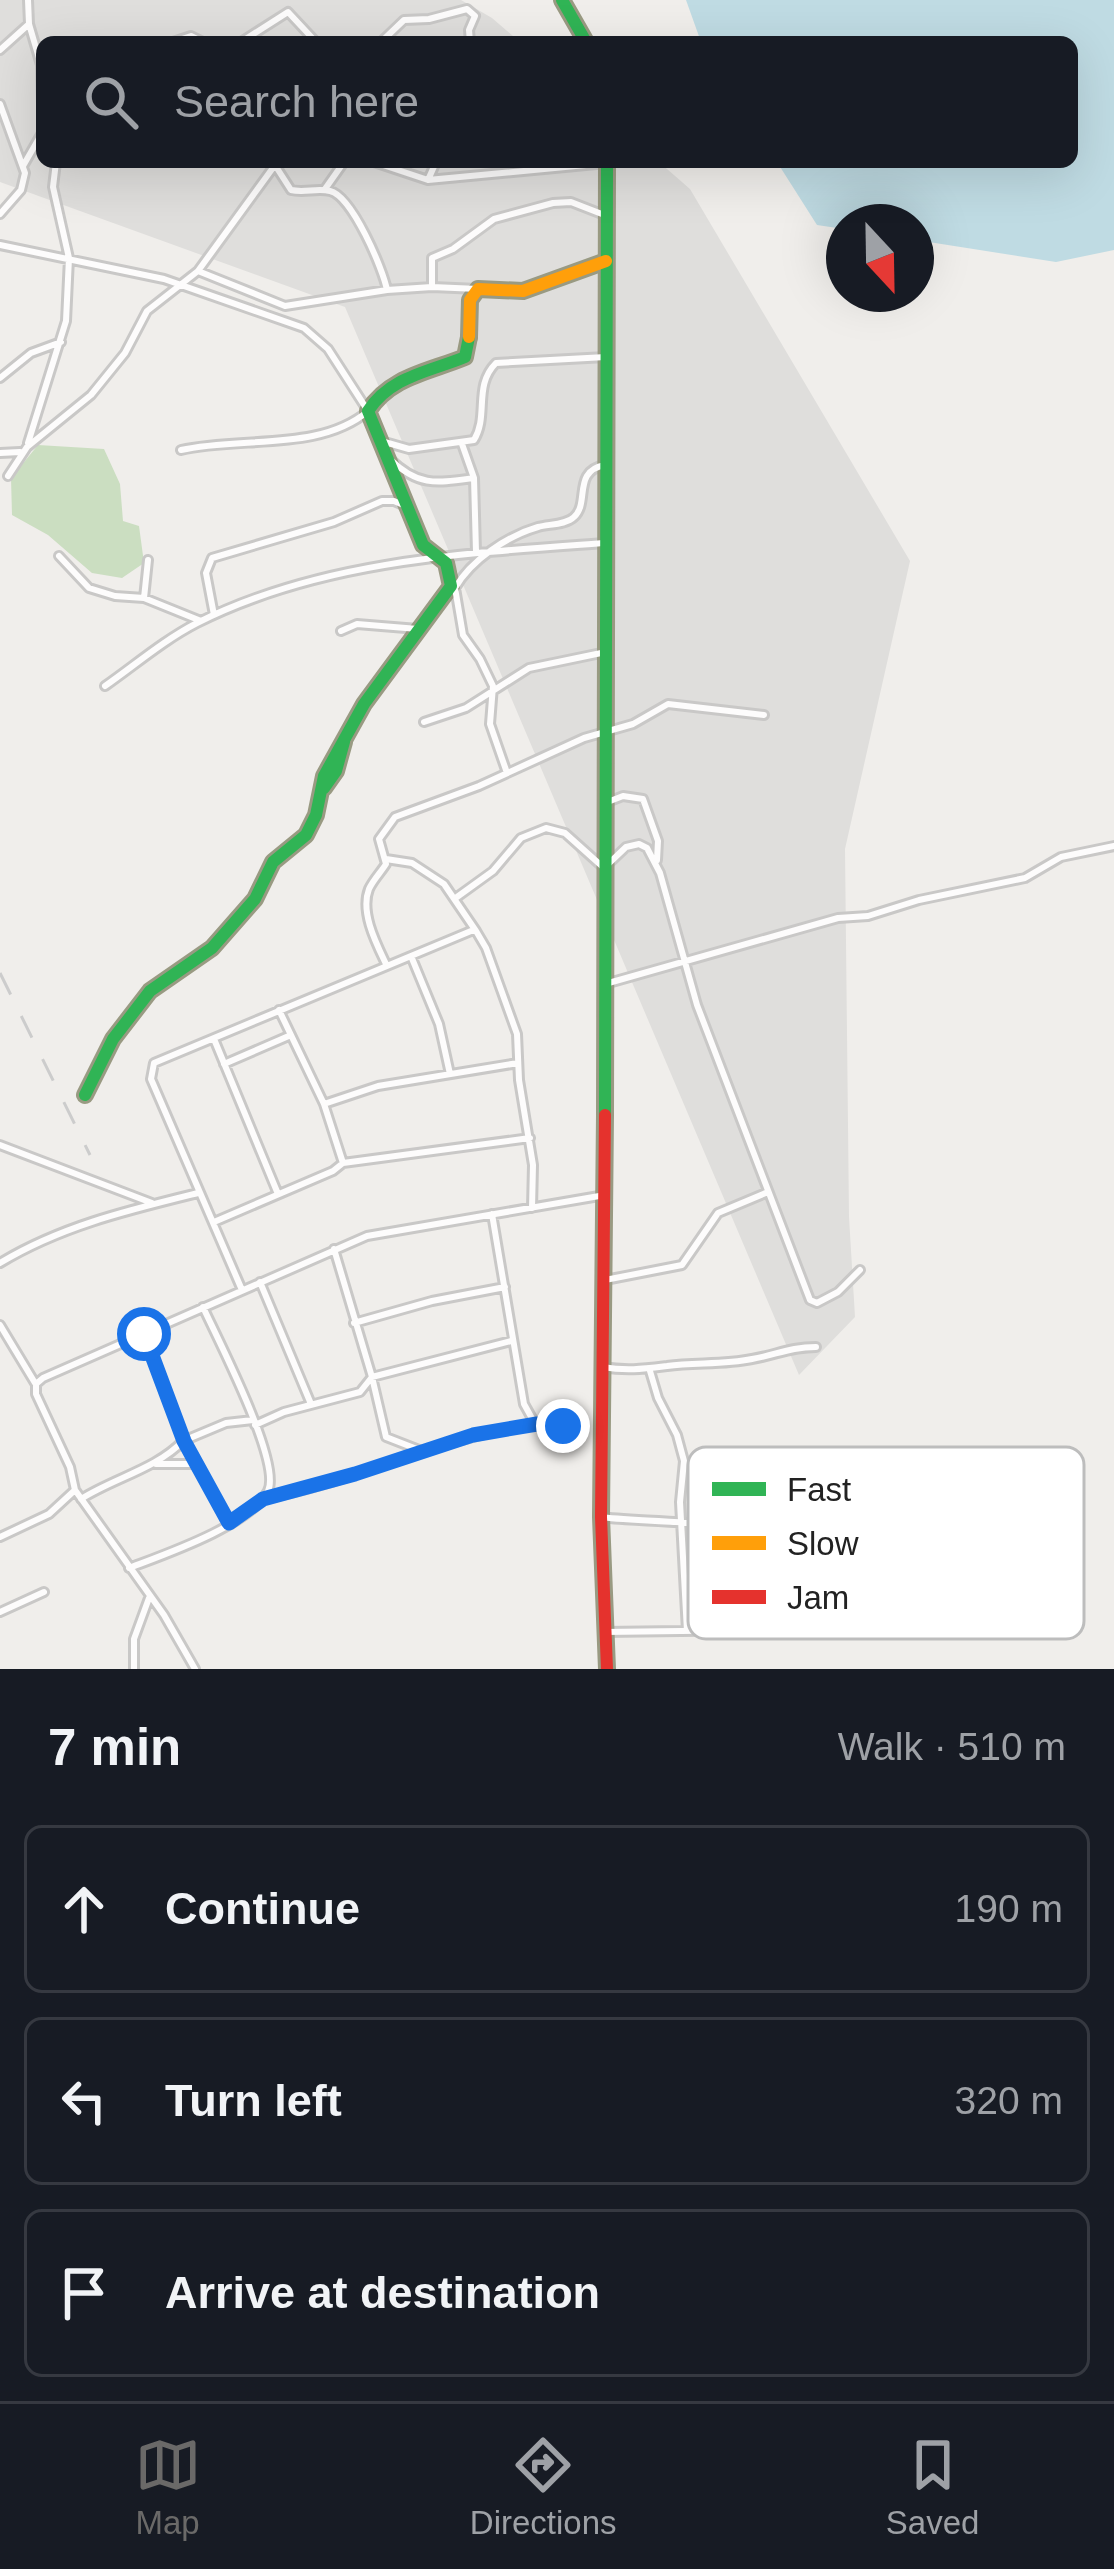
<!DOCTYPE html>
<meta charset="utf-8">
<style>
body{margin:0;font-family:Helvetica,sans-serif;background:#20242c;color:#f1f3f6}
.compass{position:absolute;left:826px;top:204px;width:108px;height:108px;border-radius:50%;background:#171b24;box-shadow:0 12px 48px #0002;rotate:158deg}
.stop{position:absolute;width:36px;height:36px;margin:-27px;border:9px solid #1a73e8;border-radius:50%;background:#fff}
.stop.end{background:#1a73e8;border-color:#fff;box-shadow:0 3px 12px #0008}
.list{margin:0;padding:0;list-style:none}
h2{display:flex;justify-content:space-between;align-items:center;height:156px;margin:0;padding:0 48px;font-size:51px}
h2 small{font-size:39px;font-weight:400;color:#9ea1a6}
.list li{display:grid;grid-template-columns:78px 1fr auto;gap:36px;align-items:center;box-sizing:border-box;height:168px;margin:0 24px 24px;padding:0 24px;border:3px solid #363941;border-radius:18px}
.list b{display:block;font-size:45px;white-space:nowrap}
.list em{font-size:39px;font-style:normal;color:#9ea1a6}
.icon{flex:none;width:66px;height:66px;fill:none;stroke:currentColor;stroke-width:2;stroke-linecap:round;stroke-linejoin:round}
.map{position:relative;flex:none;width:1114px;height:1669px;overflow:hidden}
.search{position:absolute;background:#171b24;box-shadow:0 12px 48px #0002;left:36px;right:36px;top:36px;height:132px;display:flex;align-items:center;gap:30px;box-sizing:border-box;padding:0 42px;border-radius:18px;color:#9ea1a6;font-size:45px}
.sheet{height:732px;background:#171b24}
nav{display:flex;justify-content:space-around;align-items:center;box-sizing:border-box;height:168px;border-top:3px solid #363941;background:#171b24;font-size:33px;color:#9ea1a6}
nav a{display:grid;justify-items:center;gap:6px}
nav .on{color:#6a6968}
.map>svg:first-child{display:block}
.residential{fill:#dfdedc}
.forest{fill:#cbdec1}
.water{fill:#bfdbe3}
.lines{fill:none;stroke-linecap:round;stroke-linejoin:round}
.street-casing{stroke:#c9c8c7;stroke-width:12}
.fast-casing{stroke:#999a82;stroke-width:18}
.slow-casing{stroke:#999a82;stroke-width:18}
.jam-casing{stroke:#999a82;stroke-width:18}
.street{stroke:#fdfcfc;stroke-width:6}
.fast{stroke:#30b455;stroke-width:12}
.slow{stroke:#ff9f0a;stroke-width:12}
.jam{stroke:#e5322d;stroke-width:12}
.rail{stroke:#ccc;stroke-width:3;stroke-dasharray:24 24;stroke-linecap:butt}
.route{stroke:#1a73e8;stroke-width:15}
.key{fill:#fff;stroke:#bdbdbd;stroke-width:3}
.key-label{font-size:33px;fill:#222}
</style>
<div class="map">
<svg width="1114" height="1669" viewBox="0 0 1114 1669">
<rect width="100%" height="100%" fill="#f0eeeb"/>
<path class="residential" d="M0,0h461l31,18 28,24h-478v120h617l31,27 220,372 -65,288 4,368 6,100 -56,58 -454,-1068 -345,-125z"/>
<path class="forest" d="M38,445l66,4 16,35 3,37 16,5 5,37 -22,15 -30,-5 -44,-38 -36,-20 -1,-37z"/>
<path class="water" d="M686,0h428v250l-58,12 -140,-22v-18h-72v7l-27,-4 -40,-63h295v-120h-371z"/>
<g class="lines">
<defs>
<path id="street" d="M29,24l12,41 1,39
M173,42l18,-6 12,6
M241,42l47,-30 28,30
M381,42l23,-22 25,-1 38,-10 8,7 -6,14 1,12
M0,50l29,-26 -1,-24
M0,104l25,69 -4,17 -21,24
M273,162l18,28c13,3 26,-2 39,1 22,5 53,78 57,99
M374,162l54,18 179,-17
M23,166l19,-33
M428,180l8,-18
M325,189l19,-27
M0,245l164,34 140,49 24,21 40,62c-48,41 -128,25 -187,39
M198,271l77,-106
M432,287v-29l21,-9 41,-30 59,-16 18,-1 36,14
M0,378l31,-25 30,-11
M381,441l28,8 65,-9c15,-24 -1,-54 22,-77l110,-6
M28,443l38,-122 3,-63 -16,-71 3,-25
M462,444l12,34 2,74
M0,453l20,-1
M390,459c28,28 47,24 84,19
M8,476l19,-29 64,-52 34,-42 22,-42 51,-40 87,35 102,-16 45,-3 46,2
M59,556l30,32 26,8 29,2 57,23
M144,598l4,-38
M214,615l-8,-42 6,-15 122,-36 48,-21h12l14,6
M341,631l16,-7 61,5
M105,686c30,-21 59,-46 92,-63 125,-63 271,-70 408,-80
M424,722l42,-14 63,-40 77,-16
M506,770l-16,-46 3,-38 -13,-27 -17,-24 -8,-47c16,-28 52,-52 83,-61 10,-3 28,-2 36,-10 16,-14 -2,-46 31,-52
M605,803l18,-7 20,3 15,42 -1,19
M386,859l26,4 32,21 32,47
M457,897l36,-26 28,-33 25,-10 19,5 39,35 22,-21 13,-3 8,4 13,25 37,132 113,295 7,3 21,-11 22,-22
M411,956l28,68 11,50
M386,964c-10,-21 -26,-52 -17,-75 4,-9 12,-17 17,-25l-7,-25 16,-22 84,-31 105,-48 49,-14 35,-20 96,11
M605,984l233,-66 30,-2 51,-16 106,-22 36,-21 53,-11
M214,1039l64,155
M224,1064l67,-29
M324,1104l54,-18 140,-23
M0,1145l152,58
M343,1163l187,-25
M492,1214l32,190 10,18 29,5
M214,1222l119,-51 10,-8 -19,-59 -45,-94
M0,1263c61,-37 129,-53 198,-70
M605,1280l77,-15 36,-52 50,-21
M260,1282l51,122
M242,1290l-91,-211 3,-16 317,-132h5l10,17 31,86 2,46 14,85 -1,43
M354,1323l78,-22 73,-14
M0,1325l35,58
M602,1367c25,4 40,2 65,-1 28,-4 56,-1 85,-7 24,-4 38,-12 64,-12
M650,1371l8,27 19,37 7,26 -4,41 7,129
M255,1425l29,-13 76,-20 12,-15 -38,-128
M422,1451l-36,-14 -14,-60 139,-36
M156,1464h38
M75,1490l89,125 31,54
M81,1499c33,-21 75,-30 102,-58l-39,-108
M263,1499c94,-17 179,-63 274,-75
M601,1517c30,5 142,3 158,21 11,13 10,67 9,84l-10,8 -154,2
M229,1523l-46,-82 43,-18 27,-3
M0,1537l49,-23 26,-24 -5,-23 -34,-73v-10l7,-6 324,-142 238,-41
M129,1568c34,-13 122,-43 139,-77 14,-28 -50,-151 -65,-184
M0,1612l44,-20
M134,1669v-30l15,-41"/>
<path id="fast" d="M562,0l24,42
M324,788l12,-17 8,-29
M85,1095l28,-56 37,-48 62,-43 43,-49 18,-37 33,-27 10,-20 8,-39 40,-72 87,-118 -5,-23 -23,-18 -55,-134c23,-35 61,-39 97,-54l4,-20
M605,1115l2,-953"/>
<path id="slow" d="M469,337l1,-37 8,-11 45,2 83,-30"/>
<path id="jam" d="M605,1115l-4,402 6,152"/>
</defs>
<use href="#street" class="street-casing"/>
<use href="#fast" class="fast-casing"/>
<use href="#slow" class="slow-casing"/>
<use href="#jam" class="jam-casing"/>
<use href="#street" class="street"/>
<use href="#fast" class="fast"/>
<use href="#slow" class="slow"/>
<use href="#jam" class="jam"/>
<path class="rail" d="M0,973l90,182"/>
</g>
<g class="lines">
<path class="route" d="M144,1334l40,107 45,82 34,-24 92,-25 118,-39 64,-11 26,2"/>
</g>
<rect x="688" y="1447" width="396" height="192" rx="18" class="key"/>
<rect x="712" y="1482" width="54" height="14" fill="#30b455"/>
<rect x="712" y="1536" width="54" height="14" fill="#ff9f0a"/>
<rect x="712" y="1590" width="54" height="14" fill="#e5322d"/>
<g class="key-label">
<text x="787" y="1501">Fast</text>
<text x="787" y="1555">Slow</text>
<text x="787" y="1609">Jam</text>
</g>
</svg>
<svg class="compass" viewBox="-18 -18 36 36"><path d="M0-13l5 13h-10z" fill="#e53935"/><path d="M0 13l5-13h-10z" fill="#9ea1a6"/></svg>
<div class="stop" style="left:144px;top:1334px"></div>
<div class="stop end" style="left:563px;top:1426px"></div>
<div class="search"><svg class="icon" aria-label="search" viewBox="0 0 24 24"><circle cx="10" cy="10" r="6"/><path d="M15 15l6 6"/></svg>Search here</div>
</div>
<section class="sheet">
<h2>7 min<small>Walk · 510 m</small></h2>
<ul class="list">
<li><svg class="icon" aria-label="ahead" viewBox="0 0 24 24"><path d="M12 20V5M6 11l6-6 6 6"/></svg><div><b>Continue</b></div><em>190 m</em></li>
<li><svg class="icon" aria-label="left" viewBox="0 0 24 24"><path d="M17 20v-9H6M10 6l-5 5 5 5"/></svg><div><b>Turn left</b></div><em>320 m</em></li>
<li><svg class="icon" aria-label="arrive" viewBox="0 0 24 24"><path d="M6 21V4h12l-3 4 3 4H6"/></svg><div><b>Arrive at destination</b></div></li>
</ul>
</section>
<nav>
<a class="on"><svg class="icon" aria-label="map" viewBox="0 0 24 24"><path d="M3 6l6-2 6 2 6-2v14l-6 2-6-2-6 2zM9 4v14M15 6v14"/></svg>Map</a>
<a><svg class="icon" aria-label="directions" viewBox="0 0 24 24"><path d="M12 3l9 9-9 9-9-9zM9 14v-3h6M13 9l2 2-2 2"/></svg>Directions</a>
<a><svg class="icon" aria-label="saved" viewBox="0 0 24 24"><path d="M7 4h10v16l-5-4-5 4z"/></svg>Saved</a>
</nav>
